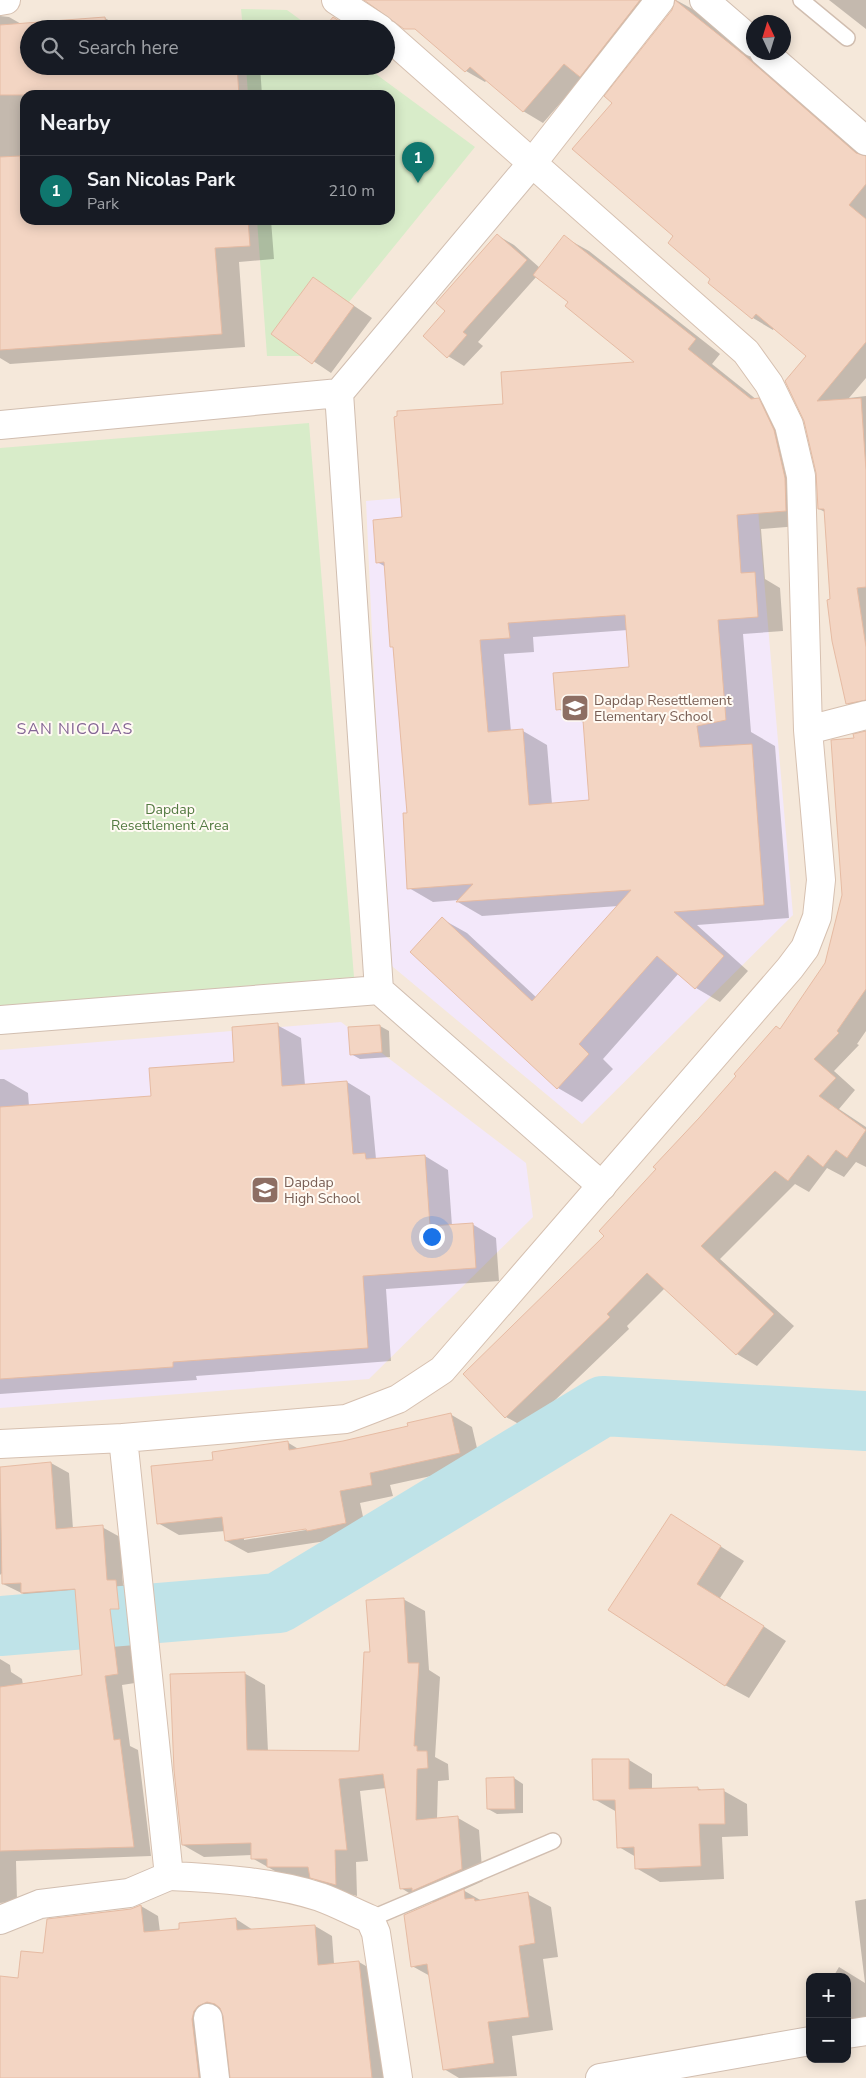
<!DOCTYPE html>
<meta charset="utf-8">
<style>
body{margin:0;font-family:"Nunito Sans",sans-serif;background:#242831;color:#f1f3f6}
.controls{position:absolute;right:15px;bottom:15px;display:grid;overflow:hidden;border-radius:10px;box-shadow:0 2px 12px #0003}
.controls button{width:45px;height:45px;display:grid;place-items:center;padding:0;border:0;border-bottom:1px solid #363941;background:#171b24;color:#f1f3f6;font:25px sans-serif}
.compass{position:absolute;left:746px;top:15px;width:45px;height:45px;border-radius:50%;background:#171b24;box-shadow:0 2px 12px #0003;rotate:356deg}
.you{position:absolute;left:431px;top:1236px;width:18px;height:18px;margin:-12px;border:4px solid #fff;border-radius:50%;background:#1a73e8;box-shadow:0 0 0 8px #1a73e833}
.badge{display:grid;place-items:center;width:32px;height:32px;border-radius:50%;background:#0f766e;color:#fff;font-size:16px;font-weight:700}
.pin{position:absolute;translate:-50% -41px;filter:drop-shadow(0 1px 2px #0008)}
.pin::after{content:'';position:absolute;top:26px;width:18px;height:15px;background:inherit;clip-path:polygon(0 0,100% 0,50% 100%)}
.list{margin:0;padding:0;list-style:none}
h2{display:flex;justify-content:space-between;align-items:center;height:65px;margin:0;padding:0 20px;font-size:21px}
h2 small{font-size:16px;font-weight:400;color:#9ea1a6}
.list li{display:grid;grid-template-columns:32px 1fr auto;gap:15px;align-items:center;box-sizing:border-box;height:70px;padding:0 20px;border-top:1px solid #363941}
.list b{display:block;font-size:19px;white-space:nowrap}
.list p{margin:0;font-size:16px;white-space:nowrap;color:#9ea1a6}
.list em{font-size:16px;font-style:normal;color:#9ea1a6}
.icon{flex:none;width:28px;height:28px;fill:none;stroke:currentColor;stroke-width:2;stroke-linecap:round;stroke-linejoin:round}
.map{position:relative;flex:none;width:866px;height:2078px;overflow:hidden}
.search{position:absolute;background:#171b24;box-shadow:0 2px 12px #0003;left:20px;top:20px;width:375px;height:55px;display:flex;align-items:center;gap:12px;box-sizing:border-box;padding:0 18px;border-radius:28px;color:#9ea1a6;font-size:19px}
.panel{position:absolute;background:#171b24;box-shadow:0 2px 12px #0003;left:20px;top:90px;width:375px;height:135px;border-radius:15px}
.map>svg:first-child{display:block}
.residential{fill:#f5e8da;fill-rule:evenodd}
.education{fill:#f3e8fa}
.green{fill:#d8ecc9}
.shadow{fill:#0003;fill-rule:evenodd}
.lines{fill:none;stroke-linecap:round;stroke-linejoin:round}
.river{stroke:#bfe3e8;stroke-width:60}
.building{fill:#f3d5c3;stroke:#e6bba3;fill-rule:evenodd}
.lane-casing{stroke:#d1beb0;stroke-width:18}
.street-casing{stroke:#d1beb0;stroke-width:30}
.secondary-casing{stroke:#d6c0b0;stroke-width:30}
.lane{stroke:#fff;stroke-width:15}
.street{stroke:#fff;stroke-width:28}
.secondary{stroke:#fff;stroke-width:28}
.labels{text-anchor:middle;stroke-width:4;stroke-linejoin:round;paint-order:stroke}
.education-label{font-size:14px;fill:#785e54;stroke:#fffaf3;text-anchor:start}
.park-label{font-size:14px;fill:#537a41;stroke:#fffaf3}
.quarter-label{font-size:16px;letter-spacing:1px;fill:#846695;stroke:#fffaf3}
</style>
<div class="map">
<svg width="866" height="2078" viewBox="0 0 866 2078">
<rect width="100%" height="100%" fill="#fdf6ec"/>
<path class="residential" d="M0,0h866v2078h-866zM754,22h30v30h-30zM29,29h357v37h-357zM25,95h365v125h-365zM810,1977h37v82h-37z"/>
<path class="education" d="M749,405l44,510 -211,209 -195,-162 -21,-461 252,-22z
M341,1022l185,141 7,54 -164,162 -369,29v-358z"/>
<path class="green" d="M241,9l46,1 26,19h-70z
M246,66h119l110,81 -170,209h-38l-10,-136h133v-125h-142z
M309,423l45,554 -354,29v-558z"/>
<path class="shadow" d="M386,0h284l-87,77 -40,46 -20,-12 -36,-31 -2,2 -19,-11z
M676,0l20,11 170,146v221l-17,20 17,-2v318l-18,-11 -17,-103 -6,-88 -6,-3 -11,-153 -34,-28 -1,2 -20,-12 -41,-39 -37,-43 -61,-133 59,-93z
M829,0h37v29z
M0,16l9,1 14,8 82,-7 13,8 55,-4 12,7h-156v37h231l2,29h-237v125h246l3,39 -35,3 6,85 -235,17 -10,-6z
M497,235l17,10 26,23 24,-31 25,14 131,103 -8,10 45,36 26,14 28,111 -50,4 4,50 15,9 3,43 -40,3 8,98 24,14 14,172 -92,7 51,46 -28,31 -24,-14 -17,-15 -76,86 10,10 -31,33 -24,-14 -116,-169 25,14 70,65 81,-92 -136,10 -24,-14 1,-2 -26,2 -24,-14 -1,-74 -22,-247 -9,-5 26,-43 101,-114 133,-42 -67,-61 -33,-26 -59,66 5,4 -19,20 -16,-10 -1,-45zM628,630l2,38 -72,41 26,14 7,78 -39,3 -5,-59 -24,-14 -12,1 -7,-78 30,-2 -1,-15z
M313,278l59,40 -41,55 -58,-39z
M866,732v299l-9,13 2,1 -25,26 21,19 -16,19 27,18v40l-10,-5 -12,15 -17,-9 -18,24 -14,-8 -75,75 74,67 -37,40 -20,-12 -72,-66 -38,38 2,3 -103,99 -20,-11 100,-181 175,-206 45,-67 17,-68 13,-155z
M277,1025l24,13 4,47 42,-3 23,14 6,63 49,-3 23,14 4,56 20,-2 24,14 3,43 -113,8 5,72 -195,15 1,4 -197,14v-315h4l24,14 1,13 123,-9 84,-34z
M380,1026l9,5 1,26 -30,2 -9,-5z
M450,1414l22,13 9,38 -91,20 3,11 -33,7 7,32 -38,8 -3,-2 -78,12 -22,-12 -1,-10 -46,4 -21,-12 57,-62 72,-19 13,8 43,-8 67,-15zM312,1527v2l-68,11v-3z
M51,1463l18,10 4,56 29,-2 18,10 3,48 10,6 3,27 -9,1 8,64 -13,2 8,61 8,4 13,106 -135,5 1,40 -17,2v-244l10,6 1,7 11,7 1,6 60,-9 -6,-76 -37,2 -37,-18 -1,-11 -2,2v-107z
M672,1516l72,45 -24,37 66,43 -37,57 -24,-13z
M403,1599l22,12 4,59 11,7 -5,80 13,7 1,16 -11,1 -1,38 21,-1 21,12 4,51 -20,9 19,11 45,-7 24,13 7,50 -15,2 10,71 -41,6 5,40 -58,2 -15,-9 -14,-93 -18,-10 23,-63 -5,-3 -8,1 -21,-13 -15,-100 -26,3 8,70 -12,1 1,34 -24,-6 -19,-11h-25l-37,-21v-3l-48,2 -21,-12 61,-172 21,12 3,67h92l11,-98z
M629,1760l23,14v16l46,-2 5,3h21l23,13 1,32 -26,1 2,42 -64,3 -24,-14v-11l-17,-10 -2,-35 -23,-13z
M514,1778l9,6v29l-26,1 -9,-5z
M866,1899v123l-19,8v-53h-14l6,-10 26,16 -10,-82z
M141,1906l17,10 2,16 76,-13 17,11 62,-4 17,10 2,28 25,-2 17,10 12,106h-156l-9,-66 -7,3 -1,63h-215v-101l19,3 25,-26z"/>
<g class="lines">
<path class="river" d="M0,1626l278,-23 325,-197 263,15"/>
</g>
<path class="building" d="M364,0h276l-60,77 -16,-13 -41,48 -53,-45 -5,5 -50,-43h-11z
M675,0l69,55 112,98 10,3v28l-17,21 17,14v123l-49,59 44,-3 5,72v117l-9,1 9,59v53l-20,4 -14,-63 -5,-41 3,-1 -6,-90h-6l-2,-36 -12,-52 -19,-40 21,-25 -50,-42 -4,5 -44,-36 2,-4 -42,-36 5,-7 -101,-87 40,-46 -8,-7 68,-86z
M105,17l1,9 68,-5v8h-145v37h208l2,29h-239v-70z
M333,17l18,12h-28z
M20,156l5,64h223l2,26 -35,2 7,86 -222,16v-193z
M497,234l30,26 -64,72 4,3 -20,23 -24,-22 22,-25 -9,-8z
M564,235l132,104 -8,10 63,50 8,-1 15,32 11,48 1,33 -49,4 4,58 14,-1 3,45 -40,3 8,100 -29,6 3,21 52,-3 12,161 -90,7 50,44 -29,33 -38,-33 -78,88 10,10 -32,35 -147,-137 32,-35 90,84 99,-111 -175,12 17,-18 -66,5 -4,-76h4l-14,-166h-3l-6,-85 -8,1 -3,-43 29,-3 -8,-100 3,-1v-5l106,-7 -2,-32 133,-10 -69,-56 3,-4 -35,-27zM625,615l4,52 -76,6 3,37 26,-3 7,93 -60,5 -6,-76 -35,3 -8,-92 30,-2 -2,-15z
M313,277l41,29 -42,58 -41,-30z
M866,731v258l-29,42 2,2 -25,26 22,19 -17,18 47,34 -19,28 -11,-8 -13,17 -15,-12 -20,26 -13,-10 -74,75 73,68 -38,41 -89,-82 -40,41 3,3 -105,101 -42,-44 141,-138 -5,-5 57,-62 -3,-2 46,-49 37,-42 -2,-2 42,-48 4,3 45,-66 17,-68 -11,-155 23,-2 -1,-4z
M278,1023l4,63 65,-5 6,73 12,-1 1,6 59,-4 5,71 43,-3 3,45 -113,8 5,72 -195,14v5l-173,12v-272l151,-11 -2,-28 85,-6 -2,-35z
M380,1025l2,27 -32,3 -2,-28z
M451,1413l9,40 -90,20 2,12 -32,6 6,32 -39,8 -1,-2 -81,12 -3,-24 -65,7 -6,-58 62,-6 -1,-8 76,-11 1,9 54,-9 65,-15 -1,-3z
M51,1462l5,67 47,-4 4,55h9l3,29h-9l8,65 -13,2 9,64 6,-1 14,108 -134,4v-164l82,-12 -7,-86 -54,4v-10l-19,1 -2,-117z
M671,1514l50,32 -24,38 67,42 -39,60 -117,-76z
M404,1598l4,65h11l-5,83h3v5h10l1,17 -11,1 -1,51 42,-4 4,53 -50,22v-3l-12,1 -17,-115 -44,5 8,71h-12l1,35 -26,-7 -2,-11h-41v-8h-16v-16l-69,2 -8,-75 -4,-96 75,-2 2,78 112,1 5,-99h6l-4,-52z
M592,1759h37v30l69,-2v3l26,-1 1,35h-26l2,42 -66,3 -1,-22 -17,1 -2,-48h-22z
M514,1777l1,32h-28l-1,-31z
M464,1889l1,10 9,-1 1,3 53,-9 7,51 -16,3 10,71 -41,5 6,41 -51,7 -16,-106 -16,3 -7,-52z
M141,1905l3,27 35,-3v-6l57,-5 1,12 78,-5 3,40 41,-4 13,117h-142l-7,-62 -3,-8 -5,-4 -8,-2 -9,4 -4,5 -2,8 7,59h-199v-102l18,2 3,-27 22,2 4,-34 84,-10z"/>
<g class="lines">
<defs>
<path id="lane" d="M801,0l46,38
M370,1919l183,-78"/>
<path id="street" d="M704,0l50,43
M764,52l102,89
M339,393l194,-231
M0,425l339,-32 40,597 -379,30
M379,990l223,196
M0,1920l40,-16 89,-11 40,-17
M208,2018l7,60
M847,2034l19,-3
M600,2078l210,-37"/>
<path id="secondary" d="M336,0l44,29
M0,1l6,-1
M533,162l127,-162
M808,730l58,-15
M123,1438l46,438c48,2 105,6 151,21 17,6 33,15 50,22l6,14 22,145
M0,1444l123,-6 223,-19 52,-20 44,-29 348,-402 15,-20 12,-31 4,-37 -13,-150 -7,-254 -12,-51 -20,-41 -23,-32 -360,-318"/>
</defs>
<use href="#lane" class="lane-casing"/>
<use href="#street" class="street-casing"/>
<use href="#secondary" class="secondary-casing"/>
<use href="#lane" class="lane"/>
<use href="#street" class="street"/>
<use href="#secondary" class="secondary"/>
</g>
<defs>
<symbol id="school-square" viewBox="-11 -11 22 22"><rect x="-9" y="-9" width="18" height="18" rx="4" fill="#8d6e63" stroke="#fffaf3"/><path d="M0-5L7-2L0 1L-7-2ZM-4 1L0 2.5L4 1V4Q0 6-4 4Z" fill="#fff"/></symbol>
</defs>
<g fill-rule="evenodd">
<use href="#school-square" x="559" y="692" width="32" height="32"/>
<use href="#school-square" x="249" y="1174" width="32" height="32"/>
</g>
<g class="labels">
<g class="education-label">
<text x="594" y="705">Dapdap Resettlement<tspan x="594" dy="16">Elementary School</tspan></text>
<text x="284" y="1187">Dapdap<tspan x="284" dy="16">High School</tspan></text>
</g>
<g class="park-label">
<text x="170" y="814">Dapdap<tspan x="170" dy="16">Resettlement Area</tspan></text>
</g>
<g class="quarter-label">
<text x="75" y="734">SAN NICOLAS</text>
</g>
</g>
</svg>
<div class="controls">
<button>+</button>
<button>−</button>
</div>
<svg class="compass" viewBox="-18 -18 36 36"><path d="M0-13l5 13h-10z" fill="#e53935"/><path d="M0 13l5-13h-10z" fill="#9ea1a6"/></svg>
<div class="you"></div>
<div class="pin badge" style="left:418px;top:183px">1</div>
<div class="search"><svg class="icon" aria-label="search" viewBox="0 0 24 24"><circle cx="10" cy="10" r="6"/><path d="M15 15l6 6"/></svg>Search here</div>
<section class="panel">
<h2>Nearby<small></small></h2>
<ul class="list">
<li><span class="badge">1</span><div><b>San Nicolas Park</b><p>Park</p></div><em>210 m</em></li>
</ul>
</section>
</div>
